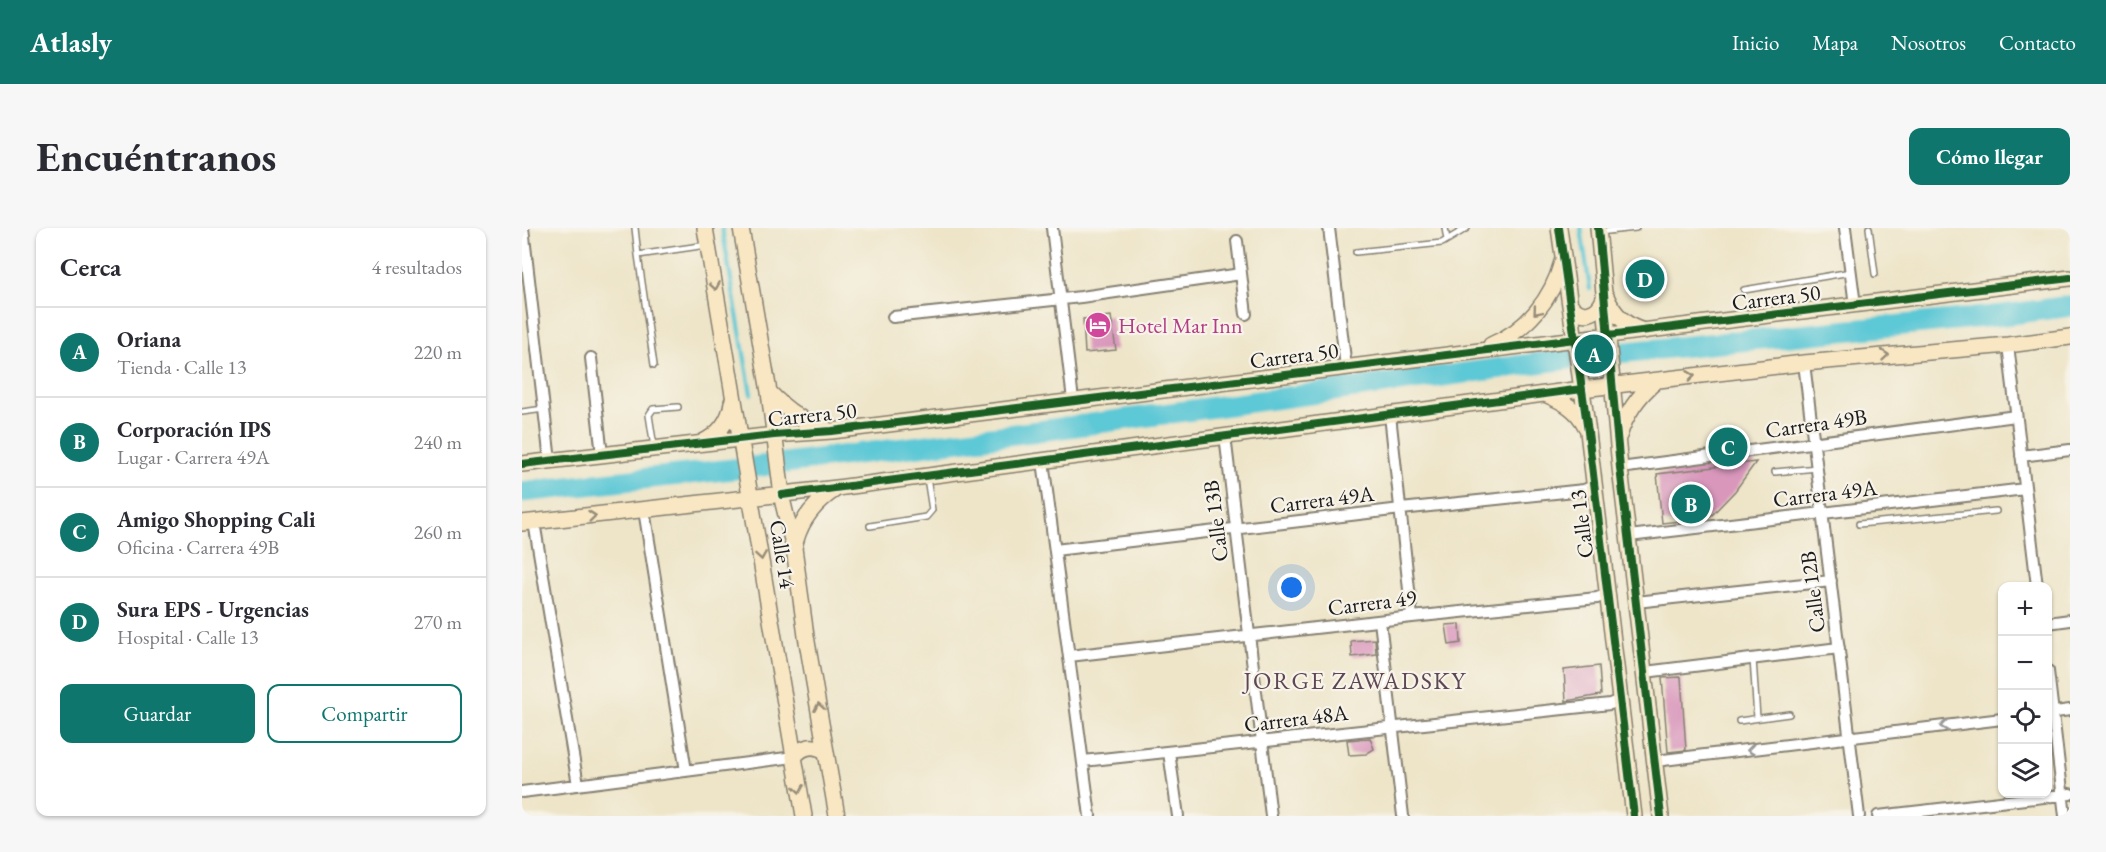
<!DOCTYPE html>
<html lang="es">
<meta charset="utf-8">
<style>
body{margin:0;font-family:"EB Garamond",serif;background:#f7f7f7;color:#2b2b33}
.controls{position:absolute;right:18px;bottom:18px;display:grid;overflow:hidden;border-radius:12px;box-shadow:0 2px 4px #0004}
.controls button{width:54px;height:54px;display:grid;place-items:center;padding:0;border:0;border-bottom:2px solid #e1e1e2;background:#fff;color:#2b2b33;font:30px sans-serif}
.you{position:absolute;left:770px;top:360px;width:21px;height:21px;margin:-15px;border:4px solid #fff;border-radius:50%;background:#1a73e8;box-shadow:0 0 0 9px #1a73e833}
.badge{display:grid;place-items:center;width:39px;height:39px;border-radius:50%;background:#0f766e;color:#fff;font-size:20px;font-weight:700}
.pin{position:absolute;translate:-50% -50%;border:3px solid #fff;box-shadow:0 2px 6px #0006}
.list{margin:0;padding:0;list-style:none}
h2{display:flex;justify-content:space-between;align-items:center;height:78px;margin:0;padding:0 24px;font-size:26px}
h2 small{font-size:20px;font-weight:400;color:#7c7c81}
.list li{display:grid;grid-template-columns:39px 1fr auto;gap:18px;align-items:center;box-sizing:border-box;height:90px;padding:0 24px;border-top:2px solid #e1e1e2}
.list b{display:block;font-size:22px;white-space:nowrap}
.list p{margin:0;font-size:20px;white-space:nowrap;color:#7c7c81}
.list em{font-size:20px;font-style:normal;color:#7c7c81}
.actions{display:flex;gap:12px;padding:18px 24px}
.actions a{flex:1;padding:14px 0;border:2px solid #0f766e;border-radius:12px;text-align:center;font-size:21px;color:#0f766e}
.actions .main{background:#0f766e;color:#fff}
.icon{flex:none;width:33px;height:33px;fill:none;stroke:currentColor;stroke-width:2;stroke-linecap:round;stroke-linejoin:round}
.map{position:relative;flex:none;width:1548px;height:588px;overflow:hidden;border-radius:12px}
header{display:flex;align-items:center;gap:36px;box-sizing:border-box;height:84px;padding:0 30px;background:#0f766e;color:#fff}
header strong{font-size:28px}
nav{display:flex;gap:33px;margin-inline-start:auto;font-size:21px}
.intro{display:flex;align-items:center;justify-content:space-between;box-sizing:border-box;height:144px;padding:0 36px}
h1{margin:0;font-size:42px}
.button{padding:15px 27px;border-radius:12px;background:#0f766e;color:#fff;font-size:21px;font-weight:700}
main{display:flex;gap:36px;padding:0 36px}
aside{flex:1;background:#fff;border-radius:12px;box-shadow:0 2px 4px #0004}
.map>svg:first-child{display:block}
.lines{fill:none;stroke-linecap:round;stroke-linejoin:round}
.stream{stroke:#5dc8d6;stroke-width:4}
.river{stroke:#5dc8d6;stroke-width:21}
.building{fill:#d997bc}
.lane-casing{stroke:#858072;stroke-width:8}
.street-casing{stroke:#858072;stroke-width:14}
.secondary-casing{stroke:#858072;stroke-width:18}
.lane{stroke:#fff;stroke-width:5}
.street{stroke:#fff;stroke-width:10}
.secondary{stroke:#f9e7c3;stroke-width:15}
.cycleway-casing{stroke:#f7f3e8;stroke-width:11}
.cycleway{stroke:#1b5e20;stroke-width:8}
.oneway{stroke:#968c78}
.oneway2{stroke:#999}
.labels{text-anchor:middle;stroke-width:4.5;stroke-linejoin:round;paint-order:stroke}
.street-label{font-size:22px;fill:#1c1c1c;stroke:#f7f3e8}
.hotel-label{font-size:22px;fill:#b23c85;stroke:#f7f3e8;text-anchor:start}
.neighbourhood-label{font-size:24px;letter-spacing:1.5px;fill:#5e4754;stroke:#f7f3e8}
</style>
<header>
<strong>Atlasly</strong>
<nav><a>Inicio</a><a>Mapa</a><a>Nosotros</a><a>Contacto</a></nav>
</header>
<div class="intro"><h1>Encuéntranos</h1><a class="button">Cómo llegar</a></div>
<main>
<aside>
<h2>Cerca<small>4 resultados</small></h2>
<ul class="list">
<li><span class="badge">A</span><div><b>Oriana</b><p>Tienda · Calle 13</p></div><em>220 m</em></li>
<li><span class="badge">B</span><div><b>Corporación IPS</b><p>Lugar · Carrera 49A</p></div><em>240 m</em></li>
<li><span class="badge">C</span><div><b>Amigo Shopping Cali</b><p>Oficina · Carrera 49B</p></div><em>260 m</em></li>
<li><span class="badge">D</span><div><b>Sura EPS - Urgencias</b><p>Hospital · Calle 13</p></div><em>270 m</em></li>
</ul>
<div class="actions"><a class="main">Guardar</a><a>Compartir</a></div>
</aside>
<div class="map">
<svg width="1548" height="588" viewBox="0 0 1548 588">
<rect width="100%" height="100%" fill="#f7f3e8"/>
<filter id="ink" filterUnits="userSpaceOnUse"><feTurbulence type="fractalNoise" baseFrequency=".0167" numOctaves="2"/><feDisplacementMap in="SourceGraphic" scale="12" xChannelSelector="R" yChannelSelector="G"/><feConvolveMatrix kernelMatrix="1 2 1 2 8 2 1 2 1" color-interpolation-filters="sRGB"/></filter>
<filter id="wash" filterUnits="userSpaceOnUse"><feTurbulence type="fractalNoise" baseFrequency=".008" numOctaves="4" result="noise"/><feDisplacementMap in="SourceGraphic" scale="24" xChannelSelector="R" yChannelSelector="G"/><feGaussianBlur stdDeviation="1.35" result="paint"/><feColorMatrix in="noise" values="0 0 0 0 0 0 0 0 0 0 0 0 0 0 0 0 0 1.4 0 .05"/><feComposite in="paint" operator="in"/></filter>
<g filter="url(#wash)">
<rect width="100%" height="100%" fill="#eee5c9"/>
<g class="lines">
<path class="stream" d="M200,0l29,166
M1059,0l9,61"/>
<path class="river" d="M0,264l239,-26 278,-35 558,-76 407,-40 66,-9"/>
</g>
<g id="blocks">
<path class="building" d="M589,88l5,34 -31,3 -2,-34z
M1234,234l-21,29 -26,27 -47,5 -5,-49z
M938,396l1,19 -12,2 -3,-20z
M853,411l1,15 -24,3 -1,-16z
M1077,438l2,29 -35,6 -2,-31z
M1159,449l5,73 -18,2 -6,-74z
M848,510l4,11 -8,5 -17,1 -2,-15z"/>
</g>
</g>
<g filter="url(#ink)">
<use href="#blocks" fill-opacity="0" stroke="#858072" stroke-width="1.5"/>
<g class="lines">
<defs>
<path id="lane" d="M113,0l3,27 69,-10
M923,0l2,12
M1347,0l6,46
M1077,4l37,-4
M834,24l86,-9 25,-15
M116,27l16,110
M1222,62l107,-18
M0,184l22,-3
M132,219l-5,-32 4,-6 25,-2
M1253,244l42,-4
M1337,296l137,-13
M348,298l56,-9 6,-7 -5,-32
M1231,431l4,59
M1217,493l50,-7"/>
<path id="street" d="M1,0l27,233
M530,0l21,172
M807,0l17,139
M1323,0l10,77
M715,13l9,73
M371,89l188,-20 160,-23
M1486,117l29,241
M69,130l11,97
M1282,135l55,453
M868,187l22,202
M703,208l46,380
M1499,228l49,-6
M521,233l47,355
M1098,240l396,-52
M122,282l42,261
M12,294l44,263
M1107,308l396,-47
M533,322l346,-41 183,-19 10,-4
M1114,374l195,-21
M858,393l23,195
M1526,395l22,-3
M547,428l343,-39 185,-19 11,-4
M1526,443l17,145
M1123,444l194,-24
M1526,485l22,-3
M647,524l9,64
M561,533l527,-57 10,-4
M1133,533l347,-42
M0,564l272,-35
M1356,588l192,-22"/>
<path id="secondary" d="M183,0l99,588
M219,0l28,164 14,111 11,45 12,88 31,180
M1037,0l29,204 46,384
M1076,0l22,240 41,348
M1084,68c7,17 19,30 38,35
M1048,76c11,16 28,11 34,-6
M969,117c36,-15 61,-46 71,-83
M247,164c16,17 34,31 57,37
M1023,166c18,8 32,14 41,33
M1097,208c7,-23 19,-40 37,-55
M179,215c17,-8 29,-22 31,-41
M0,236l252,-29 58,-4 1238,-153
M0,295l315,-35 745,-99 222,-26 204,-18 62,-8
M272,320c5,-26 20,-45 42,-59
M272,529c9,-12 21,-13 32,-5"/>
</defs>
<use href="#lane" class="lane-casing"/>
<use href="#street" class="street-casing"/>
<use href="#secondary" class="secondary-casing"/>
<use href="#lane" class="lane"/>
<use href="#street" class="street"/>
<use href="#secondary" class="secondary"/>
<defs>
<path id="cycleway" d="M1037,0l29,204 46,384
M1076,0l22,240 41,348
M0,236l252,-29 58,-4 1238,-153
M260,267l800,-106"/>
</defs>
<use href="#cycleway" class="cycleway-casing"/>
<use href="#cycleway" class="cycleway"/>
</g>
<defs><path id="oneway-chevron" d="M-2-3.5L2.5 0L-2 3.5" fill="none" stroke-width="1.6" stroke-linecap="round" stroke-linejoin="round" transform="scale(1.5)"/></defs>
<g class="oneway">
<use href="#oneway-chevron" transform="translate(193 58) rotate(81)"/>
<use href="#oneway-chevron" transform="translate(1015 83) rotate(130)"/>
<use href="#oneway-chevron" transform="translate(1363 127) rotate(-5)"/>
<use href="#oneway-chevron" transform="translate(1169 148) rotate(-7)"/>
<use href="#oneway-chevron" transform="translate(70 288) rotate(-6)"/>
<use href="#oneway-chevron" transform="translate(239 328) rotate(81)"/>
<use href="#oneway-chevron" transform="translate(297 479) rotate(-100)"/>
<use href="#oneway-chevron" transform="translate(277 561) rotate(81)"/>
</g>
<g class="oneway2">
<use href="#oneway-chevron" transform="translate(1422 498) rotate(173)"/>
<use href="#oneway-chevron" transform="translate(1229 522) rotate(173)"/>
</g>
</g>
<defs>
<symbol id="hotel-disc" viewBox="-11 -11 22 22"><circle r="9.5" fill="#d1479c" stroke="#f7f3e8"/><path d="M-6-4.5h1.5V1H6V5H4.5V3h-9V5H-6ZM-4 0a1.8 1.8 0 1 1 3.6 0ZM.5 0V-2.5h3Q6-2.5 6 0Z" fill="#fff"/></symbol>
</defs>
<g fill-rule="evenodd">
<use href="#hotel-disc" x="561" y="82" width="30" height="30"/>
</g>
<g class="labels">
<g class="street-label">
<text transform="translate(1254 69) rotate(-7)" y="8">Carrera 50</text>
<text transform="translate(772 127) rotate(-7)" y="8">Carrera 50</text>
<text transform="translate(290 186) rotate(-6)" y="8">Carrera 50</text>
<text transform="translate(1294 195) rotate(-8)" y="8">Carrera 49B</text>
<text transform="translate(1303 265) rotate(-7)" y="8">Carrera 49A</text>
<text transform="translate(800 271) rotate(-7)" y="8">Carrera 49A</text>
<text transform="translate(693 293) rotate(-97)" y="8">Calle 13B</text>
<text transform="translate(1059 296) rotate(-97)" y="8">Calle 13</text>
<text transform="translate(261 326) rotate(81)" y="8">Calle 14</text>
<text transform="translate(1290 364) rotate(-97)" y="8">Calle 12B</text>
<text transform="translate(850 374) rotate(-7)" y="8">Carrera 49</text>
<text transform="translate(774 490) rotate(-7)" y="8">Carrera 48A</text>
</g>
<g class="hotel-label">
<text x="596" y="105">Hotel Mar Inn</text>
</g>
<g class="neighbourhood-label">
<text x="833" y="461">JORGE ZAWADSKY</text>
</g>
</g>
</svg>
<div class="controls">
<button>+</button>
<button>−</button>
<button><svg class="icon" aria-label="locate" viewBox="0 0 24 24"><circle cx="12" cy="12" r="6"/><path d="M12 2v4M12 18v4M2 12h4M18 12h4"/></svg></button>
<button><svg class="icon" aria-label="layers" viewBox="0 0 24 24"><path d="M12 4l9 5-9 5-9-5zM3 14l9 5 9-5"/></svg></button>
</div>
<div class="you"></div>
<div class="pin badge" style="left:1072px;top:126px">A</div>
<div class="pin badge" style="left:1169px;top:276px">B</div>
<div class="pin badge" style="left:1206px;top:219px">C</div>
<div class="pin badge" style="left:1123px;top:51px">D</div>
</div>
</main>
